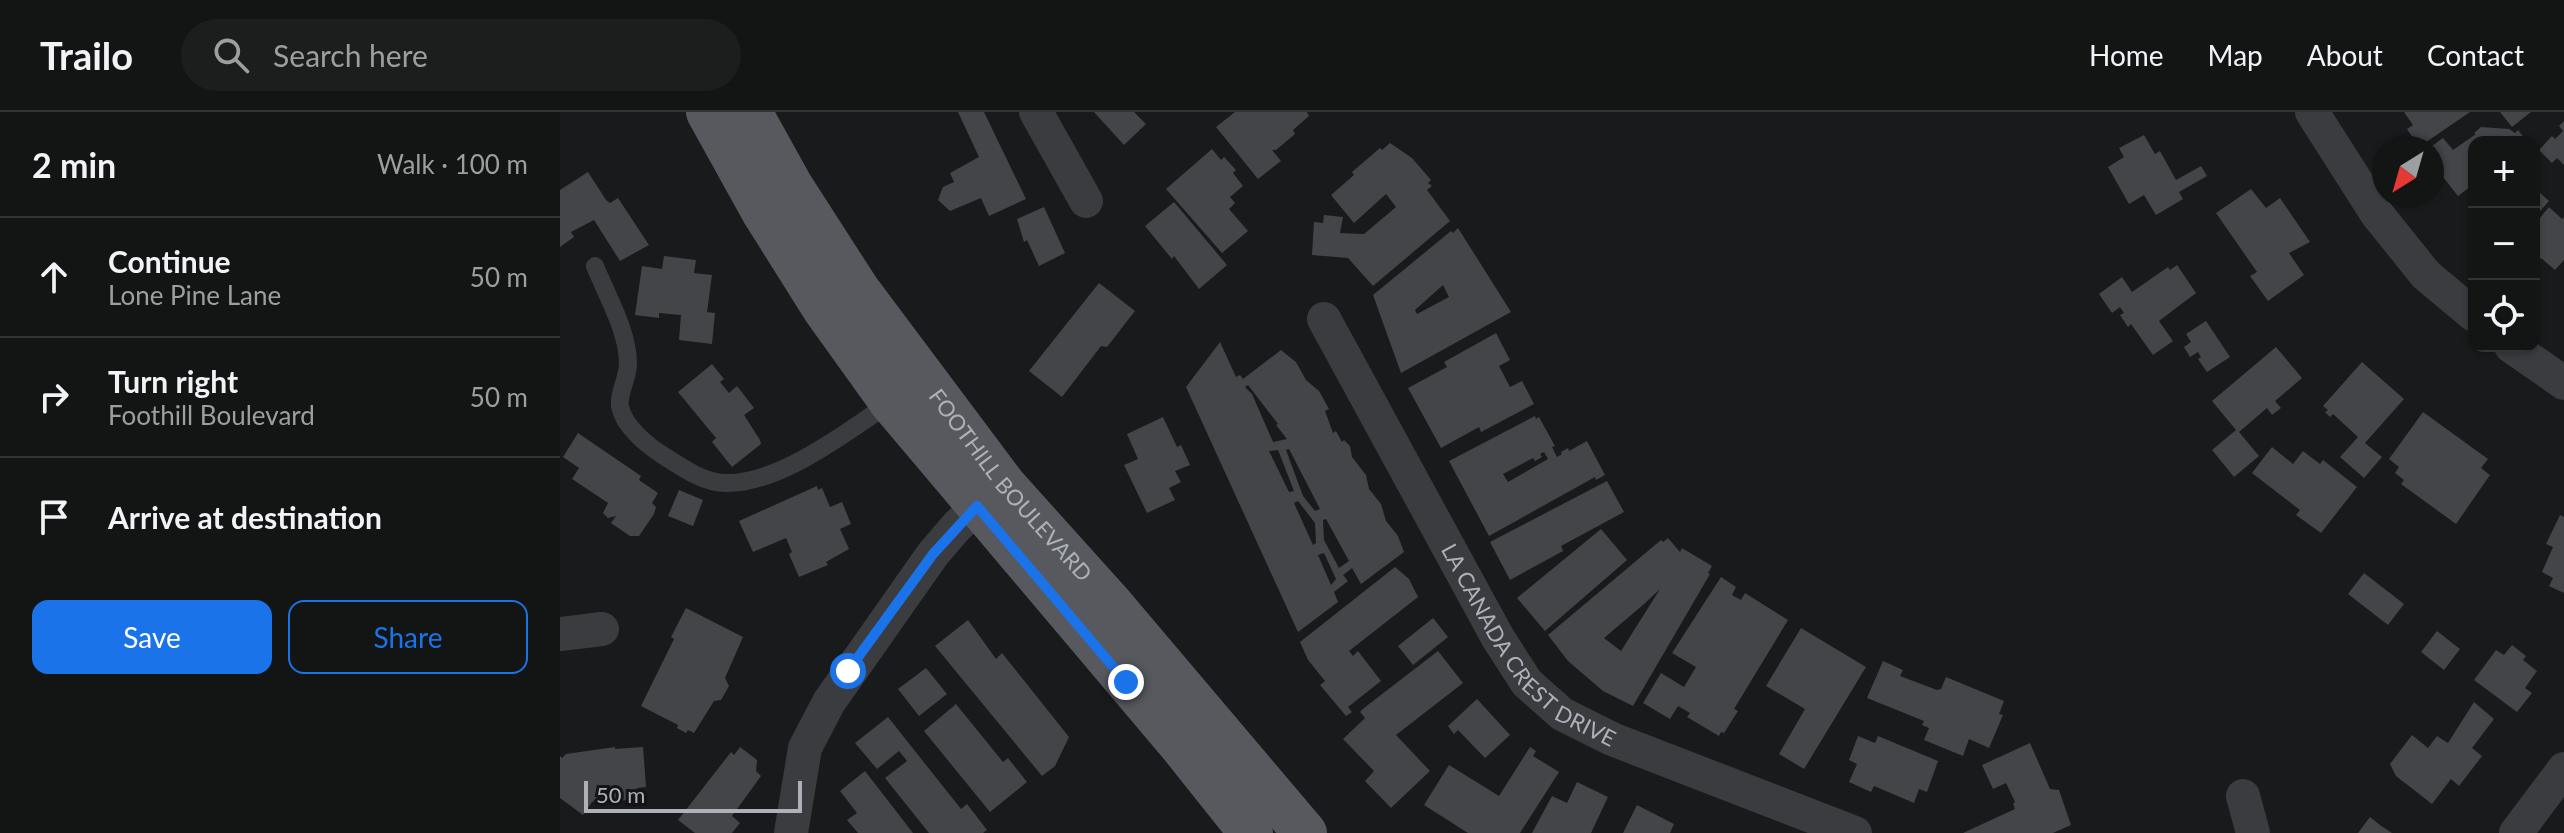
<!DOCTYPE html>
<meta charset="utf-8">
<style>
body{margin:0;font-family:Lato,sans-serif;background:#1c1d1d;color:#f1f3f6}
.controls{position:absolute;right:24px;top:24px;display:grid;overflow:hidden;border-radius:16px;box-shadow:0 2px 6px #0004}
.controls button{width:72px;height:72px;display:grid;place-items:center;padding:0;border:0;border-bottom:2px solid #323334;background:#131414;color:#f1f3f6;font:40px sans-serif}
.compass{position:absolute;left:1812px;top:24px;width:72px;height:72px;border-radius:50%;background:#131414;box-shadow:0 2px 6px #0004;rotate:217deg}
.scale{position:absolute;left:24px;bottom:20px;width:218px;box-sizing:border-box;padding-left:8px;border:4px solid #adb1ba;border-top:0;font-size:22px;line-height:28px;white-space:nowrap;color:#adb1ba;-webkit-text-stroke:6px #141417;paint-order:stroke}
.stop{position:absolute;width:24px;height:24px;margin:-18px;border:6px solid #1a73e8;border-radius:50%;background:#fff}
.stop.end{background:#1a73e8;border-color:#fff;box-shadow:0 2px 8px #0008}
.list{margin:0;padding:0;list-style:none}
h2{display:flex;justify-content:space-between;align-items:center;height:104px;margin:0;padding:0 32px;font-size:34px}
h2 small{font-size:26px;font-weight:400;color:#9d9ea0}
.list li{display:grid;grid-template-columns:52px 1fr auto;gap:24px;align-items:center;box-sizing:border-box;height:120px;padding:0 32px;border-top:2px solid #323334}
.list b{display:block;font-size:30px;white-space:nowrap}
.list p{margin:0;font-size:26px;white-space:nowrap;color:#9d9ea0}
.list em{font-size:26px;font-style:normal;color:#9d9ea0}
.actions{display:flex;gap:16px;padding:24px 32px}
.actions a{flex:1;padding:18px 0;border:2px solid #1a73e8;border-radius:16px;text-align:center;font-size:28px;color:#1a73e8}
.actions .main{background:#1a73e8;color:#fff}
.icon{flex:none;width:44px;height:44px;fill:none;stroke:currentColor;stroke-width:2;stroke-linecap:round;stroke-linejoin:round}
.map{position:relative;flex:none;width:2004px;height:721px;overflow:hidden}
header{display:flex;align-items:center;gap:48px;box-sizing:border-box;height:112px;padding:0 40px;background:#131414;border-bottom:2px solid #323334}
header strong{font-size:38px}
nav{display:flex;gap:44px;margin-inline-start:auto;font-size:28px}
.search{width:560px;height:72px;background:#1c1d1d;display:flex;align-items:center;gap:20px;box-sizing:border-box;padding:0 28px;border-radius:44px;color:#9d9ea0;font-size:30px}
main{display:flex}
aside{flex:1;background:#131414}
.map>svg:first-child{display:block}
.building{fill:#444548;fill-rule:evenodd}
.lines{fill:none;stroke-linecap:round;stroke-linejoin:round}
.lane{stroke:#3b3c40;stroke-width:18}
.street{stroke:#3b3c40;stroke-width:34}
.primary{stroke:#57595f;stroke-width:44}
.route{stroke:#1a73e8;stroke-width:10}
.labels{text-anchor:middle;stroke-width:6;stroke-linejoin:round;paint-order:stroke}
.street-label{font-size:22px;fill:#adb1ba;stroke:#141417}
</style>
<header>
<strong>Trailo</strong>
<div class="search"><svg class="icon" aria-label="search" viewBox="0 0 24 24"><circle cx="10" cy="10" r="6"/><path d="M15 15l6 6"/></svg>Search here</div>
<nav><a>Home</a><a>Map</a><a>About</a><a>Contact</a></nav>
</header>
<main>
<aside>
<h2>2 min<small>Walk · 100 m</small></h2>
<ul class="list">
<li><svg class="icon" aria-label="ahead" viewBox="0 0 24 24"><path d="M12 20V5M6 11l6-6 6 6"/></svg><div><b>Continue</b><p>Lone Pine Lane</p></div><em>50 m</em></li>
<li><svg class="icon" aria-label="right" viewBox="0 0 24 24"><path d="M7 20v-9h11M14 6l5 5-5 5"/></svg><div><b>Turn right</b><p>Foothill Boulevard</p></div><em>50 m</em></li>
<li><svg class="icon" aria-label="arrive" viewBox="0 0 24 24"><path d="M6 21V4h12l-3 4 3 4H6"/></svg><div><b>Arrive at destination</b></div></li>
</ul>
<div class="actions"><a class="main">Save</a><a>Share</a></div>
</aside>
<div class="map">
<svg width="2004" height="721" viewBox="0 0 2004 721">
<rect width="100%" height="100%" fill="#191a1b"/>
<path class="building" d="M398,0h26l42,87 -37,17 -8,-18 -31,13 -12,-11 5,-13 11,-5 -4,-9 29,-16z
M534,0h40l12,12 -22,21z
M675,0h72l2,4 -16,14 2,4 -19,16h-4l9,11 -23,18 -42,-52z
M1844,0h66l-51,35 -12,-18 6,-4z
M1940,0h31l-19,15z
M2004,9v44l-7,-7 -5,5 -13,-13 13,-14 3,3 8,-8 -4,-5z
M1921,15l28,2 6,4 3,-3 8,10 -52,2v42l-16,12 -26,-33v-17l11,-8 10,12 23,-16 -2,-1z
M1584,23l11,19 5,-3 16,29 25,-14 6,10 -28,16 4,7 -27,16 -12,-20 -15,9 -21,-37 16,-10 -5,-9z
M830,31l22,15 19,22 -3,3 4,3 -5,4 23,31 -77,65 -25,-28 -36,-3 2,-33 9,1 1,-8 19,2 -3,16 24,1 32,-27 -10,-13 -32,29 -23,-28 23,-20 -2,-3 28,-24 2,2z
M652,37l9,11 3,-3 12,13 -3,3 10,13 -13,11 5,6 -6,6 19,22 -26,22 -56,-64z
M28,60l18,28 4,3 8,-5 31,47 -29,16 -26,-41 -23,12 3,5 -14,10v-57z
M1691,77l15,19 14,-10 30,44 -21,11 15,22 -36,26 -18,-25 7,-4 -41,-59z
M1976,77l13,12 -15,17v-27z
M614,90l53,63 -28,24 -25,-33 -2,3 -27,-33z
M484,95l21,46 -26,13 -12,-26 -3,2 -7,-23z
M1989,95l13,12 2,-2v43l-9,10 -14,-12 -4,6 -3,-2v-37z
M898,116l53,84 -110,61 -28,-78 78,-64 2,2zM883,173l6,12 -32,17 -2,-4z
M104,144l32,4 -2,13 18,2 -5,37 8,1 -3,31 -33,-4 2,-25 -22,-2v5l-24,-3 7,-49 20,3z
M1617,153l19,28 -37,28 14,20 -20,14 -22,-31 -3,3 -8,-12 4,-2 -4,-6 -8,6 -13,-19 23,-17 10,15 36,-25 2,3z
M539,171l36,28 -28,36 -6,-1 -39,51 -33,-26z
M1646,209l24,36 -23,15 -9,-13 3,-2 -3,-5 -8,5 -6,-10 7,-5 -5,-8z
M936,221l14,27 -11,6 11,21 12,-6 12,23 -53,28 -2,-5 -38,21 -33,-60 39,-21 -3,-5z
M660,230l16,35 4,-2 3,4 38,-29 15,12 10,18 13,11 10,18 -4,2 8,22 3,-2 6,11 2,-2 6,6 2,11 14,18 3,14 12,15 5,17 12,15 6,16 -43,32 -9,-16 -9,7 5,6 -14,11 4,10 -40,30 -112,-245zM688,273l30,39 -2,1 11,14 -14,3 -21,-48 -7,-7zM729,337l31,60 -5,2 -12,-15 -17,-46zM718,338l16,41 -5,1 -20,-41zM738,389l17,22 1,20 -3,2 -19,-42zM766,407l23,42 -10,7 -15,-28 -1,-20zM764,441l12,26 -5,6 -13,-30z
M1716,235l26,31 -27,23 6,7 -9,7 -5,-7 -28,24 20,24 -25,21 -22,-27 24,-20 -24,-29z
M1802,250l42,37 -39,44 17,14 -18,21 -24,-21 18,-20 -25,-23 -3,3 -5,-5 3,-2 -5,-4z
M152,252l12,15 -4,3 9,11 8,-7 17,22 -10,7 16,25 1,4 -29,23 -20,-25 4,-4 -38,-46z
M1863,300l65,47 -7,9 9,7 -34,49 -55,-40 3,-4 -9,-7 4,-6 -10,-8z
M975,304l1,3 3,-2 16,29 -3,1 5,10 5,-3 -1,-2 7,-4 1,3 18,-10 18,34 -9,5 -1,-3 -106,59 -40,-75zM984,340l4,7 -40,23 -5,-8 30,-16 2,3 7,-4 -2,-3z
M603,305l14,30 4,-2 9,20 -15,6 6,11 -12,6 6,12 -28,13 -23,-48 14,-6 -11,-25z
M18,321l63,43 -2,4 19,13 -6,10 4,4 -2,7 -15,22h-9l-19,-13 5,-7 -8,2 -5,-5 5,-10 -36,-24 7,-11 -16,-11z
M1712,335l21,17 10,-13 17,13 3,-4 34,27 -36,46 -25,-18 4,-5 -48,-37z
M1047,369l17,31 -63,34 2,5 -53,29 -20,-38z
M257,374l1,4 4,-2 8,19 12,-5 9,22 -11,5 9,20 -23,13 2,3 -29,12 -10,-23 3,-2 -6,-14 -33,14 -14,-31z
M119,378l24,10 -10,26 -25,-10z
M2000,403l4,2v76l-15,-7 4,-8 -11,-6 11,-25 -7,-3z
M1041,417l26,31 -82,71 -28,-33z
M1108,426l12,14 2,-4 30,18 -4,7 2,1 -77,132 -30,-15 -35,-30 -20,-26 113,-95 2,2zM1100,477l-39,62 -17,-13 40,-34z
M835,455l14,12 9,18 -69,54 4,5 5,-5 23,30 -33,26 4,5 -6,4 -26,-31 5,-4 -17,-21 -8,-18z
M1804,461l40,31 -16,21 -40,-31z
M1161,465l15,10 -4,8 9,5 4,-7 43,27 -54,89 4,2 -14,22 -3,-1 -2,4 -32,-19 3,-4 -12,-7 -8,13 -27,-16 18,-30 23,14 12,-20 -24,-14z
M126,496l57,29 -18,41 4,8 -8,14 -7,1 -20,32 -6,-3 -2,3 -9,-5 1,-3 -37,-19 33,-67 -3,-2z
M873,506l15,19 -35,28 -15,-19z
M408,508l28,39 6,-6 67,84 -14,29 -13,10 -107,-130z
M1241,516l65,39 -62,102 -25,-15 26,-45 -39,-23z
M1877,519l23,18 -16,21 -23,-18z
M1952,533l14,11 -3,4 14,11 -12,17 7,5 -15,19 -43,-32 22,-30 8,5z
M878,539l25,32 -67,52 34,36 -39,37 -26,-27 9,-10 -31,-32 22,-21 -5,-6 4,-4z
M1323,549l20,9 -3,6 37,14 4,-1 5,-12 58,24 -5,13 4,1 -14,33 -20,-9 -6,17 -39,-16 5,-12 -7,-3 2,-4 -57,-23z
M366,556l21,26 -28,22 -21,-27z
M917,587l33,36 -25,23 -27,-28 -4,4 -6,-8z
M1914,590l20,17 -22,29 10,8 -23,30 -8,-7 -19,25 -36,-28 -6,-12 22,-29 16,13 9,-12 11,7z
M396,592l47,58 5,-4 19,24 -37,30 -66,-81z
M328,605l73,92 6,-5 20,26 -4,3h-54l-44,-55 22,-17 -8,-10 -22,18 -22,-26z
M1298,624l17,7 3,-7 60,25 -11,31 -8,-3 -5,14 -40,-17 -3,6 -22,-10 8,-18 -8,-4z
M1470,631l20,46 9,1 12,35 -18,8h-90l52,-24 -2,-5 2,-2 -9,-19 -13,6 -11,-24z
M55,635v2l28,-2 3,40 -9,1 -7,12 -38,2 -9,13 -23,-17v-42l2,2 4,-4z
M180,635l17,13 -1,11 5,5 -29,40 8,7 -8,10h-37l-17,-13 53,-68 3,3z
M970,635l6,4 -3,5 26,16 -39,61h-52l-44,-28 25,-40 50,31z
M305,659l48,62h-55l-11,-13 10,-7 -17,-22z
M1017,670l31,15 -17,36h-59l20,-37 15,7z
M1077,693l37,19 -4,9h-47z
M1810,705l10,8 12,8h-34z"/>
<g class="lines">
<path class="lane" d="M35,154c12,30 33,65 33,98 0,14 -10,29 -8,42 3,20 28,40 44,50 19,12 38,26 61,27 54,2 125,-53 169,-83"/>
<g class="street">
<path d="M476,0l50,89"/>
<path d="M1752,0l65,102 49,61 48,40"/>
<path id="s1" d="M764,207l174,319 29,45 35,31 50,25 243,94"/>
<path d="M1951,234l53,37"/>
<path d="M0,522l42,-5"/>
<path d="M1683,684l10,37"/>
<path d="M231,721l14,-85 24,-46 104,-148 24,-28 40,-36"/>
<path d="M1956,721l48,-64"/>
</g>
<g class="primary">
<path d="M148,0l56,101 61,97 66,92 289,342 71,89"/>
<path id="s2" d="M190,0l41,74 67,104 146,195 107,119 194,229"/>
</g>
</g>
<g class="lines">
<path class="route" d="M288,559l85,-117 44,-48 149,176"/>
</g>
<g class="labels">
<g class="street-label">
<text dy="8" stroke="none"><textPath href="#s2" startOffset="456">FOOTHILL BOULEVARD</textPath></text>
<text dy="8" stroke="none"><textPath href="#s1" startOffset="390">LA CANADA CREST DRIVE</textPath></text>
</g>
</g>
</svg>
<div class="controls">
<button>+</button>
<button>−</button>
<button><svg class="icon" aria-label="locate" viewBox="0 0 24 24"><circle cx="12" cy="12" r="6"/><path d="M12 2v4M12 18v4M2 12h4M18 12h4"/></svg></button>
</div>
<svg class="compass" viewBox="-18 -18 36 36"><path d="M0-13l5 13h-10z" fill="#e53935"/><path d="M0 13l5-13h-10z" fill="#9d9ea0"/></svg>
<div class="scale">50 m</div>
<div class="stop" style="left:288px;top:559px"></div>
<div class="stop end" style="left:566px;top:570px"></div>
</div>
</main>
